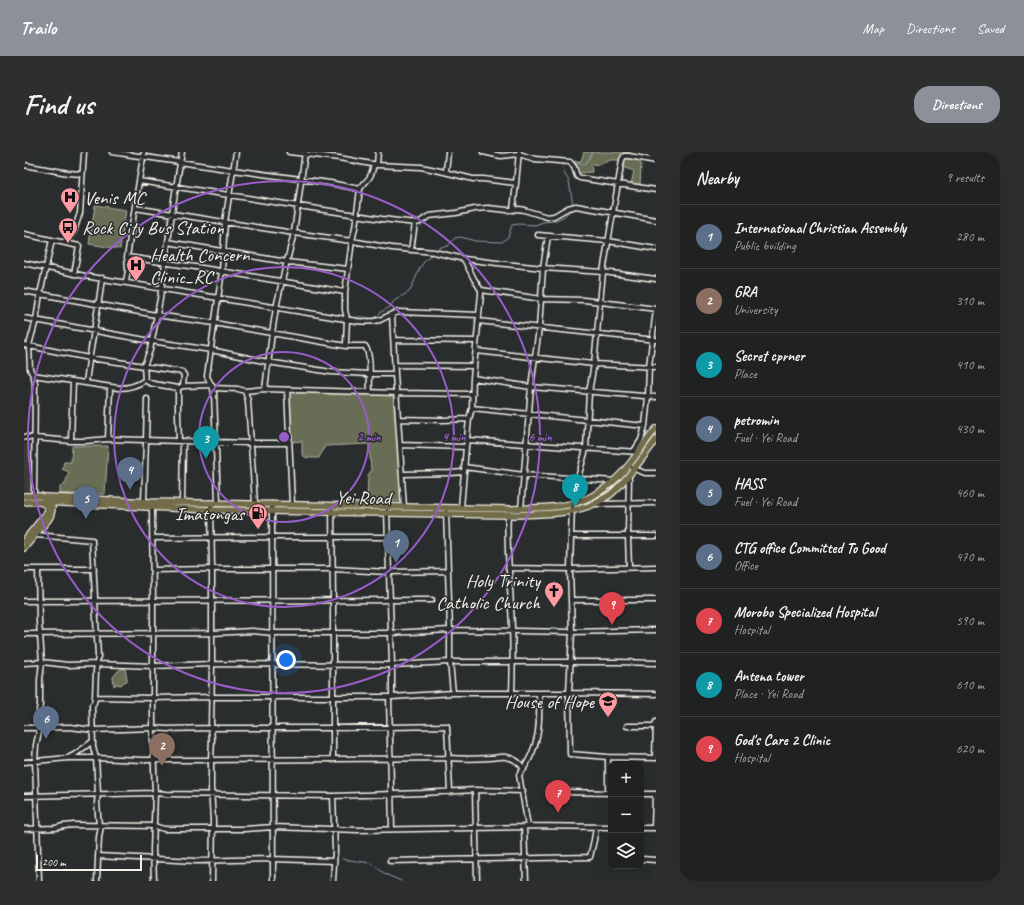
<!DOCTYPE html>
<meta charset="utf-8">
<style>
body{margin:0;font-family:Caveat,sans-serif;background:#2d2f2f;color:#f1f3f6}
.controls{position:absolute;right:12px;bottom:12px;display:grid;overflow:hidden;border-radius:8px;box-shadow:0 4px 16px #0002}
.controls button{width:36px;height:36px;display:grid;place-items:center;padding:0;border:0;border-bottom:1px solid #3d3f40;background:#202222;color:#f1f3f6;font:20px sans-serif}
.scale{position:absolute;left:12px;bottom:10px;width:106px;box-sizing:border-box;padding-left:4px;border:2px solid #f4f1e8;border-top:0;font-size:11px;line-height:14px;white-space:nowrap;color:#f4f1e8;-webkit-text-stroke:3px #2a2d2e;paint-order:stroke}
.you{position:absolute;left:262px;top:508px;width:14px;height:14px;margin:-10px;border:3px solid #fff;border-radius:50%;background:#1a73e8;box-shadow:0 0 0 6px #1a73e833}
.badge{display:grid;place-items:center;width:26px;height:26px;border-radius:50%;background:#8c9099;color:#fff;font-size:13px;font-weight:700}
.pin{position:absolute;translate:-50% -33px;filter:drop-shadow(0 1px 2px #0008)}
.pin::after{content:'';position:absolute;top:21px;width:14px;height:12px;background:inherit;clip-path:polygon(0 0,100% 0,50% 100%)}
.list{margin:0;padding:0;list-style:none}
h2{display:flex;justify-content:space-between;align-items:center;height:52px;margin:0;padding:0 16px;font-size:17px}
h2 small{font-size:13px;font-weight:400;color:#a2a4a5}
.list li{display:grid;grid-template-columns:26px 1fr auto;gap:12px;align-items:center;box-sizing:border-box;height:64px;padding:0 16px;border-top:1px solid #3d3f40}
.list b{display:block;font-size:15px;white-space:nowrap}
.list p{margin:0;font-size:13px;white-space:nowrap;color:#a2a4a5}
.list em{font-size:13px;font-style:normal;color:#a2a4a5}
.icon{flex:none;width:22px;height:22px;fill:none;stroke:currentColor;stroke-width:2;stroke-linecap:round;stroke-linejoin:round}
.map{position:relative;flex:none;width:632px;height:729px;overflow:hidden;border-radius:16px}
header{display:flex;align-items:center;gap:24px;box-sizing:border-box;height:56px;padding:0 20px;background:#8c9099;color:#fff}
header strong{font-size:19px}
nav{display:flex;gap:22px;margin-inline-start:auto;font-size:14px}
.intro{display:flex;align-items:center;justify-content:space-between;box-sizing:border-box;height:96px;padding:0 24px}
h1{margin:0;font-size:28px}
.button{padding:10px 18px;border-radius:16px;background:#8c9099;color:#fff;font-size:14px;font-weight:700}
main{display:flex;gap:24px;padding:0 24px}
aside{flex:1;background:#202222;border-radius:16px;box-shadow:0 4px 16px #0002}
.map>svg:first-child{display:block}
.built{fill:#3d3a39}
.green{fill:#676e54;stroke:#aeb09e}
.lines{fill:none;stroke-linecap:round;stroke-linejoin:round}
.stream{stroke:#939ea4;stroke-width:1}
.minor-casing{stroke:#f4f1e8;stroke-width:7}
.major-casing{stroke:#f4f1e8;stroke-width:8}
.minor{stroke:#2a2d2e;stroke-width:4}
.major{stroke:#726c4b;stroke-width:5.5}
.ring{fill:none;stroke:#995dc9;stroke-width:2}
.labels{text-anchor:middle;stroke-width:3;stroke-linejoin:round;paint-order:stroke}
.poi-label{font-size:19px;fill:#f4f1e8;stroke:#2a2d2e;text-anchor:start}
.street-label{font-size:19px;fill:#f4f1e8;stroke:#2a2d2e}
.centre{fill:#995dc9;stroke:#2a2d2e;stroke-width:2}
.ring-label{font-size:12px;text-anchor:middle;font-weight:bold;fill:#995dc9;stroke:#2a2d2e;stroke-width:3;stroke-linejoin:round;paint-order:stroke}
</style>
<header>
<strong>Trailo</strong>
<nav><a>Map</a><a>Directions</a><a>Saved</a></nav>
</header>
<div class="intro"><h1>Find us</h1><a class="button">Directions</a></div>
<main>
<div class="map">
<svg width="632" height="729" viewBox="0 0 632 729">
<rect width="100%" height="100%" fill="#2a2d2e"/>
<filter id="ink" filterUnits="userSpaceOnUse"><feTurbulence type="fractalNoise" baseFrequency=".025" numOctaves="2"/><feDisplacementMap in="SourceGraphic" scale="8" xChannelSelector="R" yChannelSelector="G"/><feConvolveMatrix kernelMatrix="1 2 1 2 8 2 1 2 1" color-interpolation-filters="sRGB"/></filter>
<g filter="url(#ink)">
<path class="built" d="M0,292h8l-2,48h-6z"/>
<path class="green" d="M560,0h12v1l1,-1h33v4l11,7 -1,23 -9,-2 3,-13 -9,-3 -1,-8h-13l-13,5 -7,-1 1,8 -14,1 -3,-12h6z
M71,53l31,5 -6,39 -31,-5z
M265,240l106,2 6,107 -34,1 1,-27 3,-4 -2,-27 -44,2 -6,12h-12l-5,-3v-14l-11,1z
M48,294h36l-3,48h-45v-7l5,-3 4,-12 -7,-3 2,-7h7z
M99,516l2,1 2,9v3l-3,1 -3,3 -4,-1 -3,2 -1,-9 5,-6z"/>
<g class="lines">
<path class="stream" d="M552,14l2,-2v-2l5,2 3,-1 7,-11
M548,15l-6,-4 -3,2 1,8 5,8 4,24 -1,1
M411,99l6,-4 7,-1 7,-8 6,-1 14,4 27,1 6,-5 4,-12 6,-1 17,1 8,-3 11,-1 9,-4 7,-6 1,-2
M329,167c7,-5 14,0 22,-1l6,-6 9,-5 4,-6 16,-10 10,-23 4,-6 9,-9
M318,707l29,4 14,11 16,7"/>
<defs>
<path id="minor" d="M88,0l121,18 97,13 30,6
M158,0l-8,47 -14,100 -10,51 -6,16 1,14 5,3 4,1 24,4 5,-2 29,-1
M265,0l50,6 38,7 44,2 15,3 37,9h10l33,4 3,-31
M459,0l18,4 18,-2 16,5 35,3 4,5 3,9 3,2 76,12
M0,13l44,8 14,1
M353,13l1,-13
M422,20l2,-20
M115,29l243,38 33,4 5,-1 9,-6 27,-3 19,-4 13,-1 19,2 12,-1 5,1 23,7 7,-1 14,-8 8,-2 80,14
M111,56l159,25 58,8 40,7 42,4 30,7 33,4 46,5 60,4 53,7
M489,58l3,-27
M0,82l55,12 -5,28
M514,83l70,6 48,8
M41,90l9,-11 6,-18 4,-61
M144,90l119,20 61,7
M387,98l4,-27
M103,105l75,11 143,24
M0,111l61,13 272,45c8,1 15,1 23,-1 6,-3 11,-6 18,-8l81,3
M102,130l2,-12 -1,-13 12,-76 5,-29
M457,138l60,9 43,1 17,2 55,7
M0,139l132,24 58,8 132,23
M368,162l3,60 9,133
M0,166l127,23 60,9 57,12 63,10 38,2h26
M454,169l178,19
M370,188l82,1
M0,193l65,13 36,5 57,9 2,3 -1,11
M452,199l118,13 62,3
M371,213l79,1
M9,223l85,13c11,0 19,-2 27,-8
M449,226l58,9 125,10
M62,231c4,-35 12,-70 16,-105
M154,236v27l1,26
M189,236l25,1 7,2 3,10 7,102
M241,237l7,-56 4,-25 6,-27 12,-48 11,-81
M263,238l5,114
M221,239l20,-2 132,4 76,1
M346,240c-1,-11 2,-37 -5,-46h-19v-3l1,-24 -2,-9v-18l7,-51 3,-13 5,-39c3,-5 6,-7 9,-11 3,-4 4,-9 5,-14
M448,256l173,18
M375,267l44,1 26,-1
M0,285l47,4h15l22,-2 143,4h38
M84,287l2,-51
M443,288l171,12
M47,289l2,-60
M376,293l66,2
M610,299l7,-11 4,-14 3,-29 1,-31 7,-56
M440,315l60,8 90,6
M608,316l13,5h11
M379,322l47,-1 14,-1
M605,323l-1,61 1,31
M10,344l1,-113 -2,-8 -3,-6 -1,-24 7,-25 4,-26 12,-54
M120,350l2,-62 1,-41
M556,350l-2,-17v-7l8,-29 3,-57 5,-28 9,-92 19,-112 2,-4h5l27,5
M158,351l1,-62
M194,351l-4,-110c-1,-9 -5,-10 -7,-17l15,-105 3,-49 11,-70
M248,352l1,377
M572,352l60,-1
M548,353l-2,64 2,63 -3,61 1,61 38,3 48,1
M128,356l1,93v143l2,49 -2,57 1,31
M437,356l5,-61 3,-28 3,-11 1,-30 8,-84v-4l-7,-11 -10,-20
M497,357l10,-122 8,-59 4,-60 5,-32
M308,358l1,91v159
M363,359l5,154v32
M422,360l4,118v32l3,31
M484,362c-2,31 2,63 3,94 2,29 2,57 1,86
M12,383l56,5 3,57v4l3,55 -2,15 -1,26 -1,6 -2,2 1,42 3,11 2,36 -1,9 2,23
M547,384h85
M128,386l121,-1h114
M484,416l62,1 86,-2
M0,417h14l1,53 3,40 -2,18v25l-1,5 1,17 -4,18 -1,16 4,120
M14,417h56
M129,418l59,-1 -1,-66
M547,448h85
M0,449l408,-1
M0,482l188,-1 40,-2 21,2h117l60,-3 122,2 84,-2
M0,511l18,-1 26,3 29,-1 56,2 59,-2 180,1 58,-3h167l39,1
M71,545l58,1 58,-1h181l61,-4h116l87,1
M365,545l3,132
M603,574h29
M0,576l46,-1 23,3 60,-2 14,1 44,-1h121l115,-2 3,66
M46,605l4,-2 19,-14
M584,605v36
M631,606l1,-36
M0,610l44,-4h28l46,2h69l238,-2c13,1 27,1 41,0 5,0 11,-2 16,-1 8,1 14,6 18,12
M451,638l2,91
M543,640l44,1
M617,642h15
M0,644l131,-3 11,1 167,2 90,-3 52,-3 48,1
M309,644l2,54 -2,31
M504,674l-9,-51c21,-27 21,-50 20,-81
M500,675l2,54
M617,676h15
M630,676l1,-34
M0,677l31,-1 9,-2 10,-1 80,1 10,3h81l28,-2 85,3 166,-3 4,-1 83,1
M74,704l98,5 77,-2 61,2
M617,707l15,1
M366,709l200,-4 4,-17 2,-13
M73,729l2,-44 2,-11
M188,729l1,-60 -2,-33v-28l1,-21 -1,-11 1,-64v-95h121l55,3 60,-1"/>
<path id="major" d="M0,344c6,0 14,-1 20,1 11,4 9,15 4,23l-24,28
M21,345l106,5 358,7c47,-2 78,1 113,-36 13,-14 22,-30 34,-44
M0,350c9,0 23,-3 24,9l-24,30
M17,350l171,8 296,5c30,-1 62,1 90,-13 4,-3 9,-5 13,-8 17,-15 31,-36 45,-54"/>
</defs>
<use href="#minor" class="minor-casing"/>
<use href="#major" class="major-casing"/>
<use href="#minor" class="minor"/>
<use href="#major" class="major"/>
</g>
</g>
<g class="ring">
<circle cx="260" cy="285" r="85"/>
<circle cx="260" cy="285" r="170"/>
<circle cx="260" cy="285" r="256"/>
</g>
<defs>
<symbol id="hospital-pin" viewBox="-11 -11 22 30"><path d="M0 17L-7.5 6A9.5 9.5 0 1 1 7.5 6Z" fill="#ff9aa2" stroke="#2a2d2e"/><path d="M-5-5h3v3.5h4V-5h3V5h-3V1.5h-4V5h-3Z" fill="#111"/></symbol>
<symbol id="bus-pin" viewBox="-11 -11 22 30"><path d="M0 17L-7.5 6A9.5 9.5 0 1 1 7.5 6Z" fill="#ff9aa2" stroke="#2a2d2e"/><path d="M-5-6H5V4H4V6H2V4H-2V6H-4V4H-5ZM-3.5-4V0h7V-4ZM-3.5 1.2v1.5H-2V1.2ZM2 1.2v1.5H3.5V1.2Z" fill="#111"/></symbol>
<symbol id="fuel-pin" viewBox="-11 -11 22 30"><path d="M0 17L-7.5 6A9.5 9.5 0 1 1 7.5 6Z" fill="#ff9aa2" stroke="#2a2d2e"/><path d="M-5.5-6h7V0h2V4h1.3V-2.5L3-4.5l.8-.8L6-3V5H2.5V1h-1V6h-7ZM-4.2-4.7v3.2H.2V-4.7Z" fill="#111"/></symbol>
<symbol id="church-pin" viewBox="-11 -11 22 30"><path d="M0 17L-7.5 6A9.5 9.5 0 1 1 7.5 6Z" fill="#ff9aa2" stroke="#2a2d2e"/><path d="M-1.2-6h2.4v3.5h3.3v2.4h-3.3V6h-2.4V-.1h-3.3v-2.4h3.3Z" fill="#111"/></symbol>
<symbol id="school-pin" viewBox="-11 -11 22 30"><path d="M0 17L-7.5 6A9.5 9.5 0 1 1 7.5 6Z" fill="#ff9aa2" stroke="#2a2d2e"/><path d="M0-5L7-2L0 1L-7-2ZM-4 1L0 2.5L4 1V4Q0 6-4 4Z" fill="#111"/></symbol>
</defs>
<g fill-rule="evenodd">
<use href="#hospital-pin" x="35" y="34" width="22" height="30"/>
<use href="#bus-pin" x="33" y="64" width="22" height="30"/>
<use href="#hospital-pin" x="101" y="102" width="22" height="30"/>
<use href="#fuel-pin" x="223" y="350" width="22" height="30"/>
<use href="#church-pin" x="519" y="428" width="22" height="30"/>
<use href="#school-pin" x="573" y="538" width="22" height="30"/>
</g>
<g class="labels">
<g class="poi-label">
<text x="60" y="52">Venis MC</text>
<text x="58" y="82">Rock City Bus Station</text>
<text x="126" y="109">Health Concern<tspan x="126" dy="22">Clinic_RC</tspan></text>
<text x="220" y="368" text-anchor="end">Imatongas</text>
<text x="516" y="435" text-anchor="end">Holy Trinity<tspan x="516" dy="22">Catholic Church</tspan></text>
<text x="570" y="556" text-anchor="end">House of Hope</text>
</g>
<g class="street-label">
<text transform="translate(339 345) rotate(1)" y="7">Yei Road</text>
</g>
</g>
<circle cx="260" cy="285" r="6" class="centre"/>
<g class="ring-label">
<text x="345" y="289">2 min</text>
<text x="430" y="289">4 min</text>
<text x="516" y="289">6 min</text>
</g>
</svg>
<div class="controls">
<button>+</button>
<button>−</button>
<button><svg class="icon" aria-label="layers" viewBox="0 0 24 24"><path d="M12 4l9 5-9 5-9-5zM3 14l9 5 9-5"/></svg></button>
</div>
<div class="scale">200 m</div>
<div class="you"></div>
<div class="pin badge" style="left:372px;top:411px;background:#5c6f8a">1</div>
<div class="pin badge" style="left:138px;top:614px;background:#8d6e63">2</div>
<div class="pin badge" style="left:182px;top:307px;background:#0f9aa8">3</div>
<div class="pin badge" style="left:106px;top:338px;background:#5c6f8a">4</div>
<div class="pin badge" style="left:62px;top:367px;background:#5c6f8a">5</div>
<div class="pin badge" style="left:22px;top:587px;background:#5c6f8a">6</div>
<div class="pin badge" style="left:534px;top:661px;background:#e0444e">7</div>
<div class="pin badge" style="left:551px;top:355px;background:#0f9aa8">8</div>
<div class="pin badge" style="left:588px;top:473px;background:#e0444e">9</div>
</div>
<aside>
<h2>Nearby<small>9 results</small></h2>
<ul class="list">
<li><span class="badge" style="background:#5c6f8a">1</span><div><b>International Christian Assembly</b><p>Public building</p></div><em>280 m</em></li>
<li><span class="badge" style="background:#8d6e63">2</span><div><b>GRA</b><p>University</p></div><em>310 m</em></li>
<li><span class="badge" style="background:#0f9aa8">3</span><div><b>Secret cprner</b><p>Place</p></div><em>410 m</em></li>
<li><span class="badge" style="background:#5c6f8a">4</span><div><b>petromin</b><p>Fuel · Yei Road</p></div><em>430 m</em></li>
<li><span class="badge" style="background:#5c6f8a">5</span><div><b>HASS</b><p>Fuel · Yei Road</p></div><em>460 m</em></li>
<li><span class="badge" style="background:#5c6f8a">6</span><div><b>CTG office Committed To Good</b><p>Office</p></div><em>470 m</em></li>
<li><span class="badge" style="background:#e0444e">7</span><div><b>Morobo Specialized Hospital</b><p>Hospital</p></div><em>590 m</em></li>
<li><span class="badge" style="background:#0f9aa8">8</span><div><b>Antena tower</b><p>Place · Yei Road</p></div><em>610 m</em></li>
<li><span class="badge" style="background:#e0444e">9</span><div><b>God's Care 2 Clinic</b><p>Hospital</p></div><em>620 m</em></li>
</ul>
</aside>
</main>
